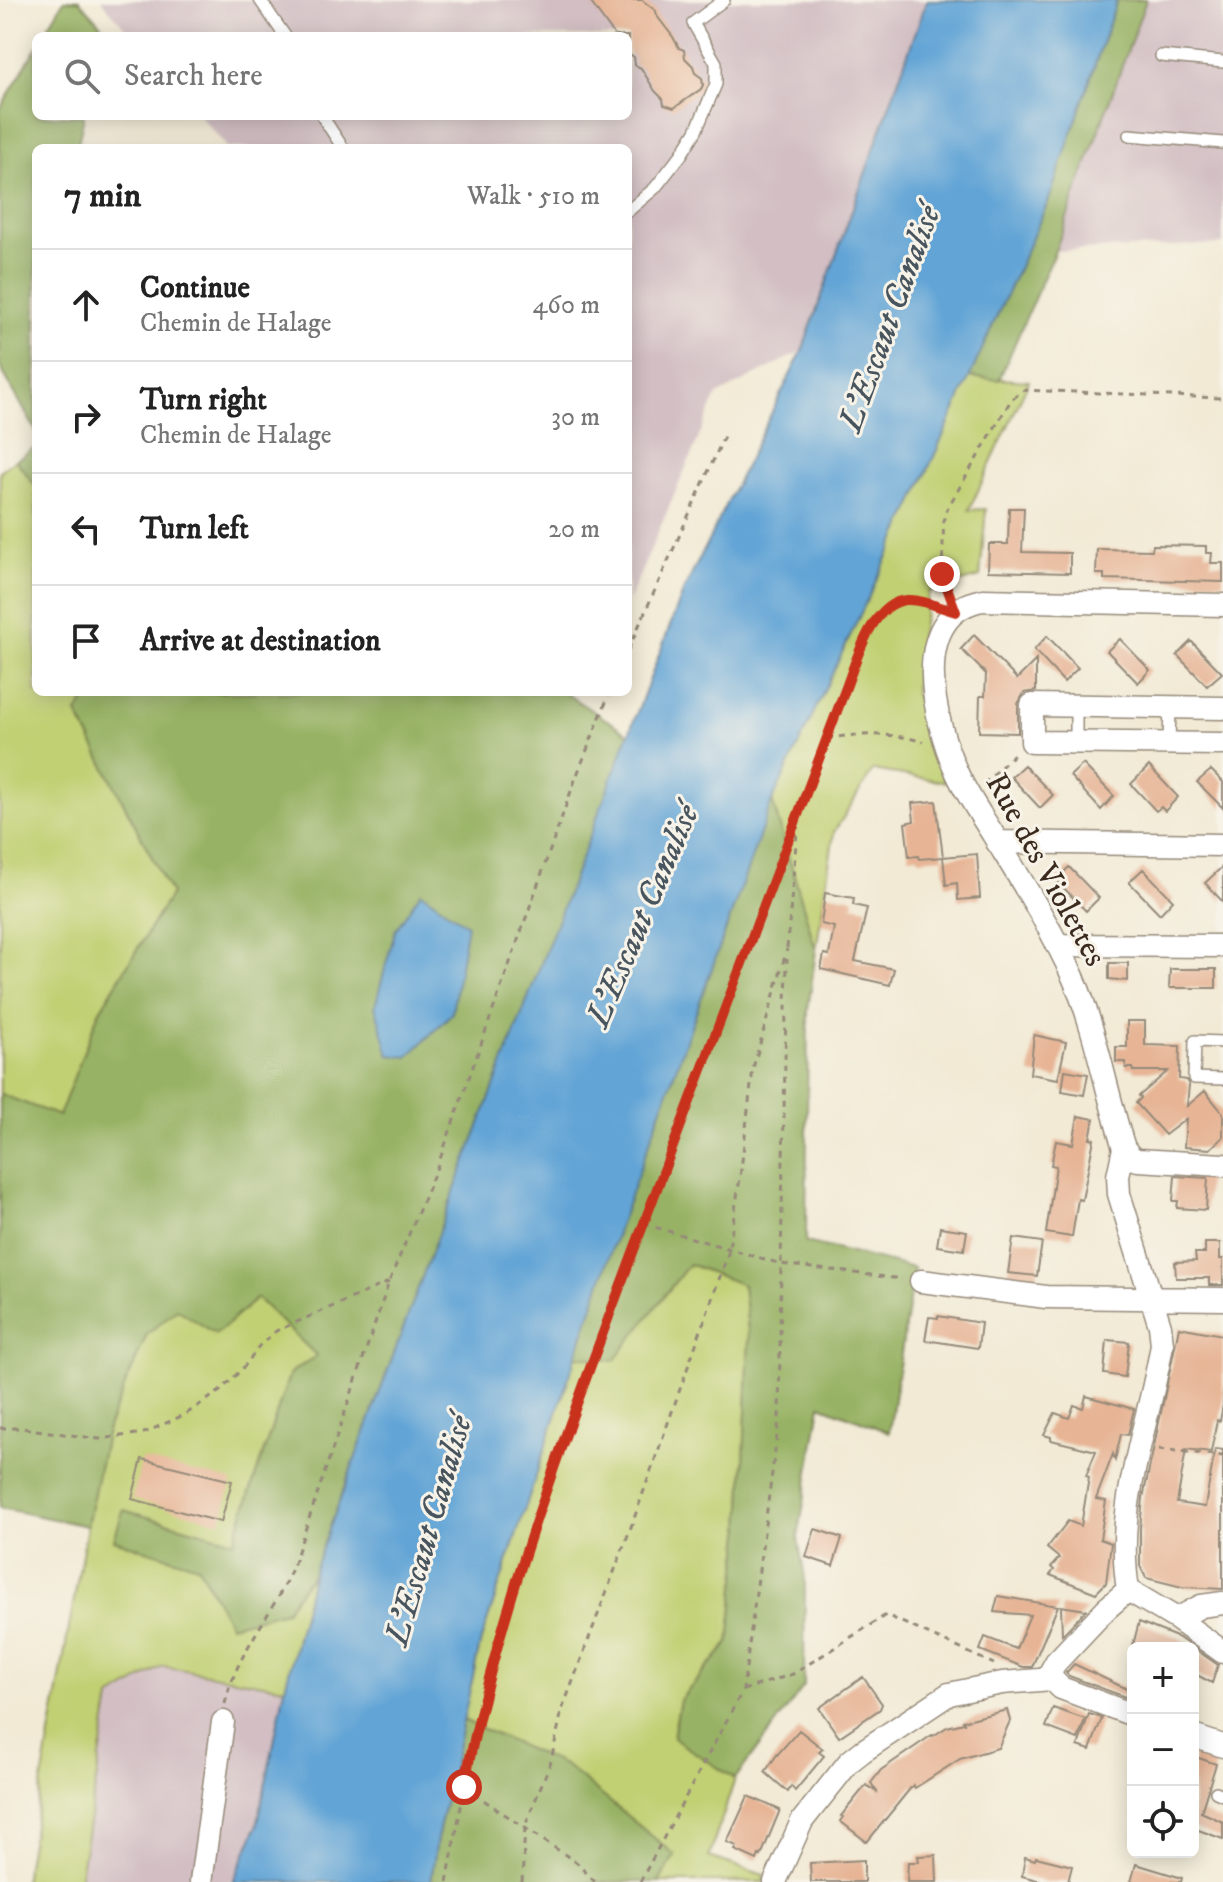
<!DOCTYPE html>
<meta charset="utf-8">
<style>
body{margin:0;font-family:"IM FELL DW Pica",serif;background:#f6f6f6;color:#222}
.controls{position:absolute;right:24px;bottom:24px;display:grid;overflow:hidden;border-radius:12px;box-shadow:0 4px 20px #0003}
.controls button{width:72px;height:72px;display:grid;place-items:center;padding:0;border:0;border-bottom:2px solid #e0e0e0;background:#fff;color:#222;font:40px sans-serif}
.stop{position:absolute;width:24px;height:24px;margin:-18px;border:6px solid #c8321e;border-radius:50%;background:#fff}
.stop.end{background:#c8321e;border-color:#fff;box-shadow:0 2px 8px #0008}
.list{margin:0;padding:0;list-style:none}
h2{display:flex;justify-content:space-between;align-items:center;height:104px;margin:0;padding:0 32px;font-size:34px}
h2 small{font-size:26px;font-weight:400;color:#767676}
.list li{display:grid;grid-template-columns:52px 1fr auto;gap:24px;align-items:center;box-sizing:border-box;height:112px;padding:0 32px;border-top:2px solid #e0e0e0}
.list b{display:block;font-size:30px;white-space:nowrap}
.list p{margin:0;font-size:26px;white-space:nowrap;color:#767676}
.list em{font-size:26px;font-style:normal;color:#767676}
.icon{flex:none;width:44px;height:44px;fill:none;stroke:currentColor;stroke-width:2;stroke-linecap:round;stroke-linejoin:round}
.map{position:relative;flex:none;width:1223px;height:1882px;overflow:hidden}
.search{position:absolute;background:#fff;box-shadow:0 4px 20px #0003;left:32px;top:32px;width:600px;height:88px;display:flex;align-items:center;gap:20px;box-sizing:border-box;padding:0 28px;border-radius:12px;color:#767676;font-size:30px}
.panel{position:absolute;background:#fff;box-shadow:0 4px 20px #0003;left:32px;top:144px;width:600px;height:552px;border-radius:12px}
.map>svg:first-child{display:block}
.industrial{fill:#d2bec3}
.green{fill:#c1d073;stroke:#7e7d48;stroke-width:2}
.forest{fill:#98b265;stroke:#6a6e42;stroke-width:2}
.water{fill:#62a4d6;stroke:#4e677a;stroke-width:2}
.building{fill:#e7b596}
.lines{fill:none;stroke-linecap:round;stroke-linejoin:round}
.lane-casing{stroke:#968a7a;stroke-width:14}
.street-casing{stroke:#968a7a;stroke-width:25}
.path{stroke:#968a7a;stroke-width:3;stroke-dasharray:6 6;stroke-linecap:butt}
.lane{stroke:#fff;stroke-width:11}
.street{stroke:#fff;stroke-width:22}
.route{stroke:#c8321e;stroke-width:10}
.labels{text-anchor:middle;stroke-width:6;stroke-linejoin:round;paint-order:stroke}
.street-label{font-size:32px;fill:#3b2a1e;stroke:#f7f3e8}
.water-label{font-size:34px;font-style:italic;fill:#49555e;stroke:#f7f3e8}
</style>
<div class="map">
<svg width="1223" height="1882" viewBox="0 0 1223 1882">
<rect width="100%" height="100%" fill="#f7f3e8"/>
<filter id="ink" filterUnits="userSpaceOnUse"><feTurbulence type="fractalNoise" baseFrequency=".0125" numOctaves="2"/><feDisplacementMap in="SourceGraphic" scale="16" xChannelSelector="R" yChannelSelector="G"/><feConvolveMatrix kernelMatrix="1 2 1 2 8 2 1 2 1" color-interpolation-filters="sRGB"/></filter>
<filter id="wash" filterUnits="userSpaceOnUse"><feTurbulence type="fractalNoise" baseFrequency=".006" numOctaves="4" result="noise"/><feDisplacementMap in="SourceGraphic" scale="32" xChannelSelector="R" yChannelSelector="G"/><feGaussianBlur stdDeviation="1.8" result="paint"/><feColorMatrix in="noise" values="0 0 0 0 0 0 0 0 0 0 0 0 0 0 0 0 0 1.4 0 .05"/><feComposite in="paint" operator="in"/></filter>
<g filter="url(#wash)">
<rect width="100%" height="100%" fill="#f2ead5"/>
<path class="industrial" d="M101,0h826l-125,351 -85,44 -89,207v-454h-400l-28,-32h428v-80h-496z
M1146,0h77v244l-168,7z
M163,1666l122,22 -28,140 -24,54h-154l31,-184z"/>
<path class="green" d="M969,377l60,4 -60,129 17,-1 -6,68 -51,14 -9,48 -5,53 30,90 -72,-12 -39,62 -18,118 -44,-150z
M16,460l20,27v205h54l-13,21 94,181 -72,118 -40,105 -59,-23v-623z
M689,1264l54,20 6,55 -8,194 -12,110 -49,57 -7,37 62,42 -26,78 55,18v7h-105l15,-27 -108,-89 -103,-46 18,-80 95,-284 38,4z
M257,1298l60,58 -27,17 -56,168 -111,-30 75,55 87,45 28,-38 -28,115 -122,-22 -53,32 -31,184h-55l63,-356 21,-101 39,-91 30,-26 39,26z"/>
<path class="forest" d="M64,0h15l32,36h-68z
M1117,0h29l-91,251 -56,129 -30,-3 80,-177z
M36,48v68h48l-7,32h-41v283l-36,-64v-258z
M36,447v40l-20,-27z
M90,692h473l66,42 -185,484 -131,355 -28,38 -55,14 -32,-59 -84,-26 9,-30 111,31 56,-168 27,-17 -60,-58 -41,36 -39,-25 -30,25 -39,91 -21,101 -87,-18v-414l59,22 40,-104 72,-118 -94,-181z
M772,800l44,150 -8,60 -2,232 108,26 -25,164 -69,-27 -22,133 7,40 -1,108 -69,93 -62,-41 7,-38 49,-57 12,-110 8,-194 -6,-54 -54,-21 -75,97 -38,-5 42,-126z
M463,1720l103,46 109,89 -16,27h-228l6,-43z"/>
<path class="water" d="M927,0h190l-68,200 -135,301 -142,300 -154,429 -137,410 -44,199 -6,43h-198l24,-55 28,-139 28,-115 131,-355 239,-626 119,-241z
M421,892l46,33 -15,88 -44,44 -19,-2 -14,-49 20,-75z"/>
<g id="blocks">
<path class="building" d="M589,0h53l14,11 1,5 16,21 6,11 5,2 1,8 8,8 2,7 7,5 1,7 -2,4 -27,19 -10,-3 -1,-6 -8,-8 -14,-23 -6,-3 -1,-8 -6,-4v-17h-13z
M1009,508h15l-2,44 48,1v20l-82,-2 1,-27h19z
M1153,545l53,1v7h6l-1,10h12v19l-119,-3v-5h-8l1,-25 55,1z
M974,635l43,44 19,-19v31l-12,2 -6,11v29l-39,-1 1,-36h5l1,-22 -25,-25z
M1047,636l31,32 -14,14 -30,-32z
M1120,639l30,31 -12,13 -31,-32z
M1191,641l31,32 -15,13 -30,-31z
M1083,764l31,32 -13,14 -31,-34z
M1024,765l29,30 -13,13 -29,-31z
M1149,766l29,31 -13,14 -4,-4 -5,4 -25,-27z
M1211,770l12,12v26l-26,-26z
M936,801l7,56 -24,2 -1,-3 -9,1 -4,-34 9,-2 -2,-18z
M977,854l3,44 -22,2 -1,-17 -11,2 -3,-28z
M1223,866v36l-18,-19z
M1069,867l30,31 -13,13 -30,-31z
M1143,869l30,31 -13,14 -31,-32z
M825,893l29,5 -1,7 14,3 -12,53 39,8 -4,16 -69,-16 3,-15 5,1 5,-28 -13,-3z
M1109,963h19v18l-19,-2z
M1170,969h46v19h-47z
M1127,1021h18v24l35,1 -1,33 7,1 3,5 -2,21 18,-15 18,22v24l-13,12 -26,-2 2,-28 -21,16 -29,-32 5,-5 -2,-2 29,-25h-35v-3h-7v-6h-10v-15h11z
M1034,1035l32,7 -8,37 -28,-5z
M1065,1070l23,4 -4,21 -22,-4z
M1078,1116l16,3 -4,19 4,1 -12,61 -4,-1 -6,38 -26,-4 10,-67 -5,-1 5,-24 17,3z
M1175,1176l33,2 -2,32 -29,-2 1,-7h-5z
M940,1227l27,4 -3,19 -27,-4z
M1013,1238l29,4 -5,34 -29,-3z
M1205,1243h15v16h3v26h-14v-7h-33l-1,-16 21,-1 -1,-8h10z
M938,1316l43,7 -3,25 -53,-8 4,-23 9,1z
M1179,1327l44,8v70l-3,16 -3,-1 -6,32 -25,-3 -9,54 28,4 10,-58 8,1v139l-41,-2 -36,-9 -6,-12v-38l3,-30z
M1107,1340l22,2 -4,35 -21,-3z
M1086,1396l48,13 -6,26 -7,-1 -6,26 -2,-6 -17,45 10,2 -6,38 11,4 -5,40 -10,10 -46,-18 4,-5 -3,-3 8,-9 -12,-10 21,-27 13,5 8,-49 -3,-1 10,-25 -45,-11v-3l-7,-2 11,-22 14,5 5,-13 9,3z
M142,1459l90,22 -11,41 -89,-23z
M815,1529l27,9 -9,28 -27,-9z
M998,1596l60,10 -26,61h-9l-43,-17 5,-13 31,12 14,-34 -36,-3z
M1061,1606l25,4 -24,25z
M1139,1622l40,16 39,27 -6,18 -19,-10v-25h-52l-8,-3z
M1074,1664l59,28v8l-64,-24 -3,-3z
M863,1677l19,27 -2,5 -41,28 -20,-29z
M1053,1708l32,11 -7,20 -32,-12z
M1007,1710l3,11 -12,27 -38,11 -45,29 -2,-3 -46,57 -27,-21 3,-4 -2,-1 25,-31 12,8 -7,-10 10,-13 51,-35 1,1 14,-9 17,-4 -1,-2z
M1089,1714l13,4 -12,32 -12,-4z
M799,1730l24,19 -4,3 5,4 -29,35 -4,-5 -3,6 -23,-20 11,-16z
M1193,1756l23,8 -15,48 22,10v17l-30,-11z
M748,1796l32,14 -19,46 -2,-1 -2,5 -22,-10 2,-4 -10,-4z
M936,1855l1,27h-30l1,-20h11l-1,-6z
M1025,1857l10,3 1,-3 36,9 -4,16h-23l-23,-6z
M864,1860v22h-53l-1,-19z
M1136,1864l46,14 -1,4h-50z"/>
</g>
</g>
<g filter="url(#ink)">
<use href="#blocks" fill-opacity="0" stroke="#968a7a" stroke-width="2"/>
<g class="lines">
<defs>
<path id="lane" d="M260,0l25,36
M1161,56l62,6
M322,116l21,32
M1129,135l94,8
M628,211l27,-23 26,-33 15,-24 20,-47v-21l-23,-40 31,-23
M1076,742v-37
M1169,743l1,-36
M1223,1042l-28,-1 -1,37 29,1
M1216,1792l7,3"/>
<path id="street" d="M1223,708l-191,-3v37l191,2
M997,842l226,3
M1057,945l166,1
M1124,1148l8,10 6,2 85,5
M921,1281l125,16 177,2
M1128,1590c-14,-86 21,-163 34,-246l-2,-18 -41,-132 -1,-18 6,-28c-18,-55 -27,-115 -50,-169 -22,-50 -52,-97 -80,-143 -13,-21 -27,-41 -37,-63 -22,-48 -51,-160 26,-173l240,5
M1128,1590l49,29 46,33
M1177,1619l24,-13 22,-3
M1052,1679l-1,-8 5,-9 50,-53 22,-19
M1193,1736l30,10
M201,1882l22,-160
M775,1882l27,-61 47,-59 14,-11 86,-57 53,-11 50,-4 9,9 72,27"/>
</defs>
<use href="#lane" class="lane-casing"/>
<use href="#street" class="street-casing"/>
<path class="path" d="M949,594l-7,-20 2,-60 67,-114 13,-10 199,8
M628,650l98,-218
M827,738c32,-4 66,-6 96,4
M984,784l32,-32
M787,948l11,-128
M644,1224l137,40 6,-305
M0,1428h22l77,11 45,-6 42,-19 34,-23 24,-24 15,-21 17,-15 113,-49
M1159,1449l64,7
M743,1690l50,-16 93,-59 108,49
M225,1704c11,-52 49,-90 68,-138l96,-284 50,-120 136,-382 35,-88
M464,1787l112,75 19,20
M447,1882l23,-124 14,-60 30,-109 43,-135 288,-764c12,-29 24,-89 63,-90 9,0 17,3 25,6
M522,1882l3,-56 26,-65 11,-51 69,-183 97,-273 12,-76 13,-110 34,-119
M640,1882l103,-192 36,-270 2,-156 121,15"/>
<use href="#lane" class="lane"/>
<use href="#street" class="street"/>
</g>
</g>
<g class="lines" filter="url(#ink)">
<path class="route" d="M464,1787c37,-189 107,-369 174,-548 69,-183 138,-366 207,-549 11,-28 26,-88 62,-90 15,-1 34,8 49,12l-14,-38"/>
</g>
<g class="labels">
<g class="street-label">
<text transform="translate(1047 869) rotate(61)" y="11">Rue des Violettes</text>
</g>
<g class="water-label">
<text transform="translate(888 318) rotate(-70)" y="12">L'Escaut Canalisé</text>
<text transform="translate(641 915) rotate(-67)" y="12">L'Escaut Canalisé</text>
<text transform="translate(427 1530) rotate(-74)" y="12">L'Escaut Canalisé</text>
</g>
</g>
</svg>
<div class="controls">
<button>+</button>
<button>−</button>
<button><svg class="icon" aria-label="locate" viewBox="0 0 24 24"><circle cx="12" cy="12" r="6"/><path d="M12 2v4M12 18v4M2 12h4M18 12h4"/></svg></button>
</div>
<div class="stop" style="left:464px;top:1787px"></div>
<div class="stop end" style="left:942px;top:574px"></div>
<div class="search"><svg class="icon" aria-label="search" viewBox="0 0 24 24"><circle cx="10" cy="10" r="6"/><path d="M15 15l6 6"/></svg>Search here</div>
<section class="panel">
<h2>7 min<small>Walk · 510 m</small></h2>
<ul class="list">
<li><svg class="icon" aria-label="ahead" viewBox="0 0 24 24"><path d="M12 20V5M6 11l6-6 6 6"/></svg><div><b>Continue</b><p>Chemin de Halage</p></div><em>460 m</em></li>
<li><svg class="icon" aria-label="right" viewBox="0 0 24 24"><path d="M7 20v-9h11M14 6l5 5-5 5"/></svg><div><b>Turn right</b><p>Chemin de Halage</p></div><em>30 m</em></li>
<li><svg class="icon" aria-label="left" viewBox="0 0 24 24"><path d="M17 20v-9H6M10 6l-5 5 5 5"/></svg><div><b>Turn left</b></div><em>20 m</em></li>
<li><svg class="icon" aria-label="arrive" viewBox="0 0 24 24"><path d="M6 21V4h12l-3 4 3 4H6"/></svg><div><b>Arrive at destination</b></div></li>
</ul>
</section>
</div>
